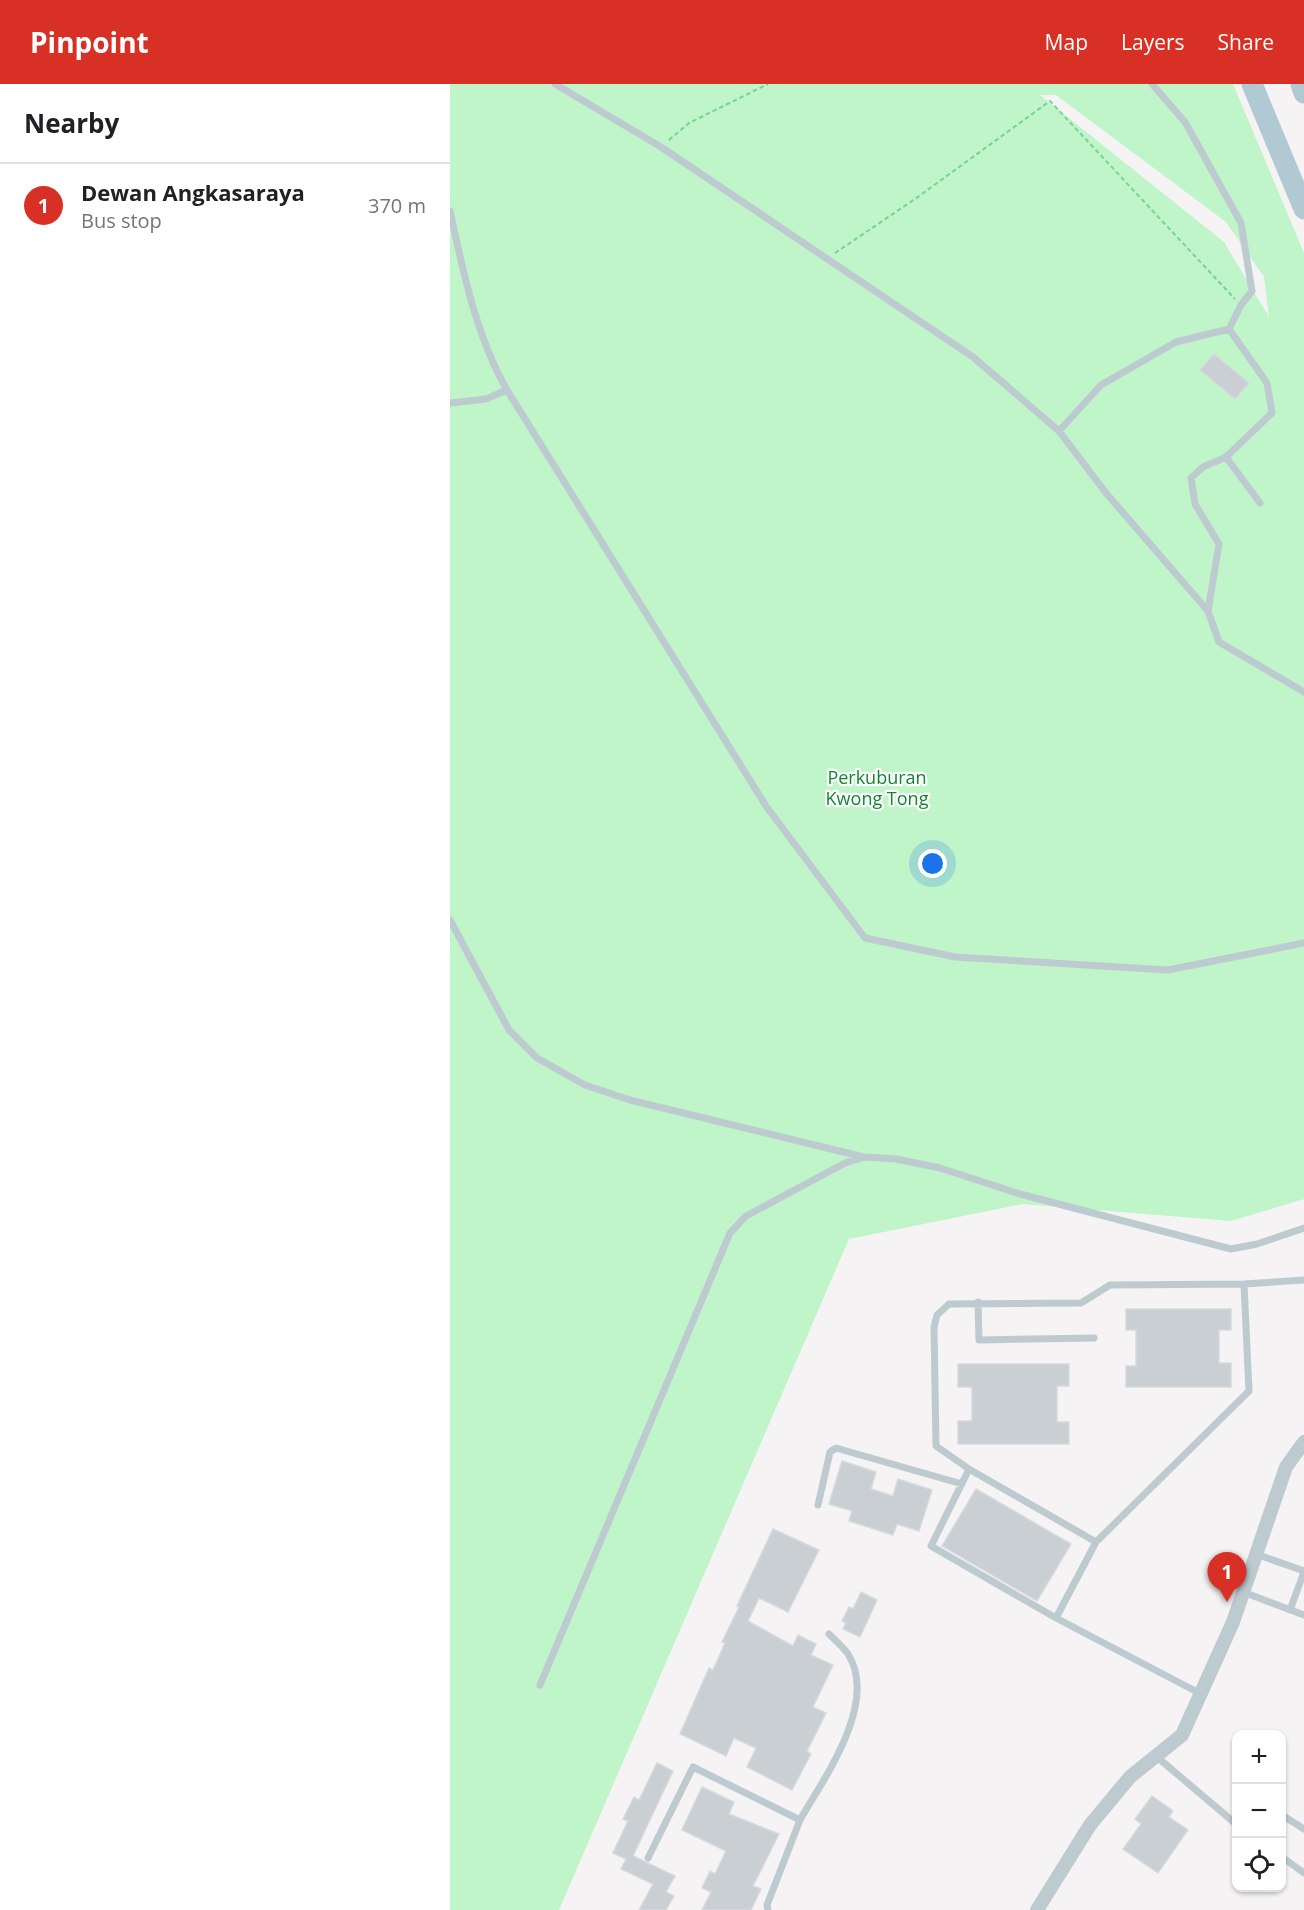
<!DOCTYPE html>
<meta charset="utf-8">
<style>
body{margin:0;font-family:"Open Sans",sans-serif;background:#f2f2f2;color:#202124}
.controls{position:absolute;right:18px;bottom:18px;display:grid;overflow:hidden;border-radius:12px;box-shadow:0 2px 4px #0004}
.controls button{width:54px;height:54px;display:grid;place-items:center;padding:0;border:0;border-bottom:2px solid #e0e0e0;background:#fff;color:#202124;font:30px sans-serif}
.you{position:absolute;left:483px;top:780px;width:21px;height:21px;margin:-15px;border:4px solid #fff;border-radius:50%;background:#1a73e8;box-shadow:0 0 0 9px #1a73e833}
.badge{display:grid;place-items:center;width:39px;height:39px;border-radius:50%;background:#d93025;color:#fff;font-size:20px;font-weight:700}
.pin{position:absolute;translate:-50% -50px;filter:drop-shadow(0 2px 3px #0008)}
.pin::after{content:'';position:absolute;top:32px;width:21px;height:18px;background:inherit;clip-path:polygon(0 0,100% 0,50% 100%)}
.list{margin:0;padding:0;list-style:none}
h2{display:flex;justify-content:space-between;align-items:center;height:78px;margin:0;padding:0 24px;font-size:26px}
h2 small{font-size:20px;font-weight:400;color:#757577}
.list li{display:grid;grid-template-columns:39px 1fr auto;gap:18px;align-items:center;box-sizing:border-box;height:84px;padding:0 24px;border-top:2px solid #e0e0e0}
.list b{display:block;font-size:22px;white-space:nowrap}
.list p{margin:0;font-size:20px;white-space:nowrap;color:#757577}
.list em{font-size:20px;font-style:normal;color:#757577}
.icon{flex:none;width:33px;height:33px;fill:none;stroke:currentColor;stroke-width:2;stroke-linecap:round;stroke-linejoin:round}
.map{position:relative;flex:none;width:854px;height:1826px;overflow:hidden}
header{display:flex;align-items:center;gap:36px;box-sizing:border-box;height:84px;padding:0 30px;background:#d93025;color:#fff}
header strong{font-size:28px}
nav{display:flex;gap:33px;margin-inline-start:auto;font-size:21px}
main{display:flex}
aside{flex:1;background:#fff}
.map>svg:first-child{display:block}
.green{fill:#c0f4c9;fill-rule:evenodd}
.building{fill:#c9cfd2;stroke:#d6dade;stroke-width:1.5}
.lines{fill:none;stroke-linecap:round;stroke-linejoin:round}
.path{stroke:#74d590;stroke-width:2;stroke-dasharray:4.5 3;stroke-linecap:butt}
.service{stroke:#bdcbd0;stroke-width:7}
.minor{stroke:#bdcbd0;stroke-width:14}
.primary{stroke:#b1c9d3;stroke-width:21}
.labels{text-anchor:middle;stroke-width:4.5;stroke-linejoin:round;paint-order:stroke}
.park-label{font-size:18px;fill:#108631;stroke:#fff}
</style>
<header>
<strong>Pinpoint</strong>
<nav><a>Map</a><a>Layers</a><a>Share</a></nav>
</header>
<main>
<aside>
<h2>Nearby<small></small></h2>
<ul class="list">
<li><span class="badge">1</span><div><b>Dewan Angkasaraya</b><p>Bus stop</p></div><em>370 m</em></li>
</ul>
</aside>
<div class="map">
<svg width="854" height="1826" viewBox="0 0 854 1826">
<rect width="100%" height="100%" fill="#f5f3f3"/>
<path class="green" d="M0,0h783l71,169v946l-73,22 -208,-17 -174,35 -290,671h-109zM590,11h16l170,127 38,55 5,40 -45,-75z"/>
<path class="building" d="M764,270l35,29 -14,16 -35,-29z
M676,1225h105v21h-12v33h12v24h-105v-21h10v-36h-10z
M508,1280h111v22h-12v36h12v22h-111v-23h14v-34h-14z
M392,1377l34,11 -5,17 22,7 5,-17 34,11 -13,41 -22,-7 -4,11 -44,-14 3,-10 -23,-7z
M526,1405l95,55 -34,57 -95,-55z
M323,1445l46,21 -31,62 -29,-14 -11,23 45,25 5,-11 18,9 -5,11 22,10 -20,42 13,6 -19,38 4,3 -19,36 -45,-23 9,-19 -22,-10 -8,18 -46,-22 29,-66 4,2 12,-27 -3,-1 17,-35 -2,-1z
M411,1508l16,8 -17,37 -17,-8 3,-6 -4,-2 7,-14 4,2z
M207,1679l16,8 -40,85 42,20 -9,16 8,4 -8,14h-27l14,-26 -32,-15 5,-10 -13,-6 15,-32 -5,-2 11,-22 5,3z
M252,1703l32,15 -5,12 50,20 -26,52 8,3 -10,21h-49l9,-18 -9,-4 8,-17 5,3 11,-23 -44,-21z
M702,1712l21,15 -4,6 19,13 -30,43 -35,-24 18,-25 -6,-5z"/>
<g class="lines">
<path class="path" d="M219,56l20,-17 79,-39
M385,169l80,-54 135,-98 185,198"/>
<path class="service" d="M105,0l106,63 312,210 86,74 47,62 102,118 11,31 85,50
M702,0l33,38 56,101 11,68 -11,14 -12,24 38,54 5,30 -46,44 34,46
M0,127c13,60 26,125 57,179l-21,9 -36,4
M57,306l259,416 99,132 90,19 213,13 136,-27
M609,347l42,-46 75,-43 53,-13
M758,527l11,-67 -24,-40 -4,-26 12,-11 23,-10
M0,836l59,110 28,28 48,27 45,15 234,57 32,2 44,9 80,26 211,55 26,-5 47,-16
M528,1218l1,38 115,-2
M519,1385l-38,77 125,72 145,76
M368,1421l12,-53 6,-4 126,36
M646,1458l-127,-73 -33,-23 -2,-119 3,-12 12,-11 132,-1 29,-18 134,-1 60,-4
M806,1470l48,17
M793,1508l61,23
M840,1526l14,-38
M606,1534l40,-76 153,-151 -5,-107
M90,1601l190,-452 16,-17 99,-53 19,-6
M707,1673l79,67
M832,1731l22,14
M350,1736c24,-42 79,-117 48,-166 -5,-7 -13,-14 -19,-20
M832,1773l22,16
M198,1774l45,-91 107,53 -33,85 1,5"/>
<path class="minor" d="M587,1826l53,-85 40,-48 52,-42 51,-113 53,-155 18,-25"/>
<path class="primary" d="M802,0l52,125
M851,0l3,9"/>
</g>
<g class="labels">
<g class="park-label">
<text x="427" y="700">Perkuburan<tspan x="427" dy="21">Kwong Tong</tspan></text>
</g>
</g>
</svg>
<div class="controls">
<button>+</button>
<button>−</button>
<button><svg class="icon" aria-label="locate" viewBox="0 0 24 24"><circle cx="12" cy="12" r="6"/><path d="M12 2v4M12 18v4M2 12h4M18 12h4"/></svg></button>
</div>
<div class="you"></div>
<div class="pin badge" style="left:777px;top:1518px">1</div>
</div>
</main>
